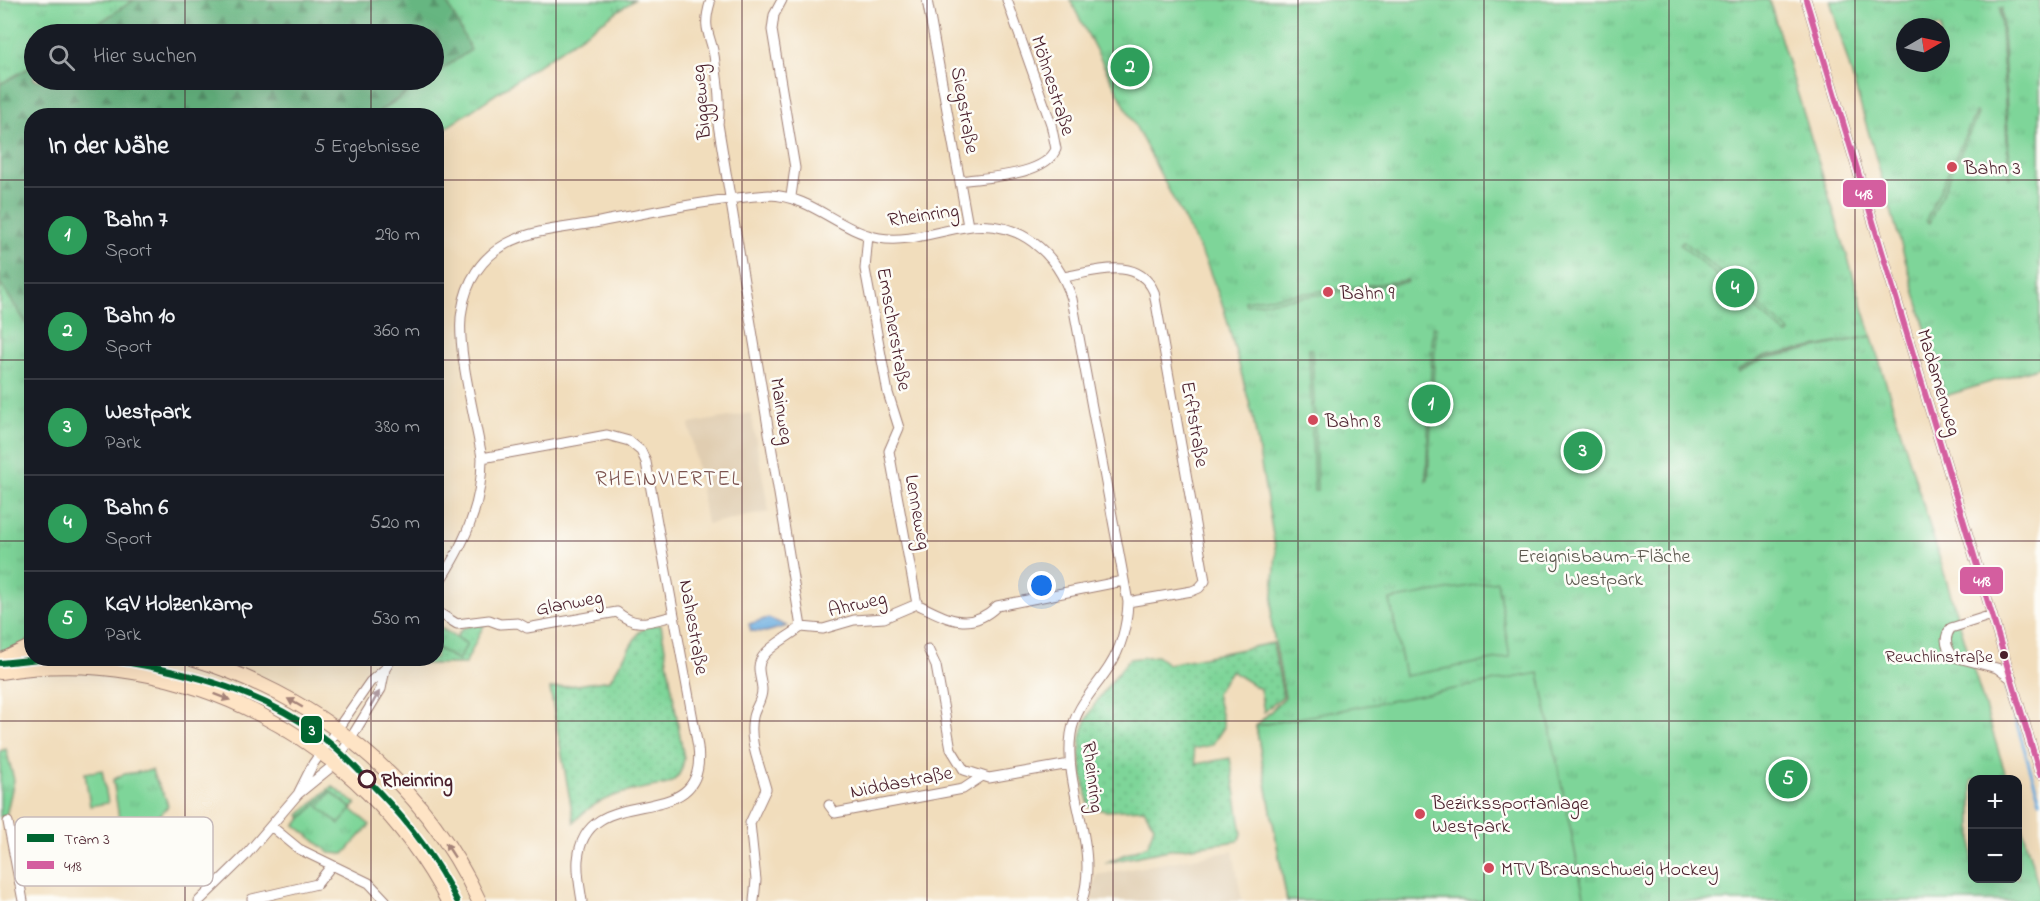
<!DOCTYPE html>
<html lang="de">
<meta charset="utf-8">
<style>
body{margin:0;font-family:"Indie Flower",sans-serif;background:#20242c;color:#f1f3f6}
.controls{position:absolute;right:18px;bottom:18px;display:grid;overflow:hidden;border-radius:12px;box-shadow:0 6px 24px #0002}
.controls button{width:54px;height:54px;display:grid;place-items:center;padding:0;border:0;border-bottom:2px solid #363941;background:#171b24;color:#f1f3f6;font:30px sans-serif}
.compass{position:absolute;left:1896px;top:18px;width:54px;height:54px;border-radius:50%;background:#171b24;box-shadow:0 6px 24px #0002;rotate:81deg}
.you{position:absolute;left:1042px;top:586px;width:21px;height:21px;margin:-15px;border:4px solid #fff;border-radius:50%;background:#1a73e8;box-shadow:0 0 0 9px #1a73e833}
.badge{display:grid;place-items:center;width:39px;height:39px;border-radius:50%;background:#2563eb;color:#fff;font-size:20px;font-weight:700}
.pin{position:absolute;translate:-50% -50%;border:3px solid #fff;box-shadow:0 2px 6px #0006}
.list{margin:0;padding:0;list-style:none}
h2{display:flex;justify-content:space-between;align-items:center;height:78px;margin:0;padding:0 24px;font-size:26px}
h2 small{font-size:20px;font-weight:400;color:#9ea1a6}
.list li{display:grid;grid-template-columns:39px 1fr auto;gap:18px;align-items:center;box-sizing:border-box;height:96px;padding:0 24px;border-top:2px solid #363941}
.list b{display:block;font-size:22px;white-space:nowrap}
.list p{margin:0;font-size:20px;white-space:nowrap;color:#9ea1a6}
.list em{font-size:20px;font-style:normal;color:#9ea1a6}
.icon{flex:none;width:33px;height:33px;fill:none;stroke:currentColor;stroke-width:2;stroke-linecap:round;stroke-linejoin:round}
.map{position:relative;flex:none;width:2040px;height:901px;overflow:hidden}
.search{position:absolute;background:#171b24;box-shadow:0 6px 24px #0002;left:24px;top:24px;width:420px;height:66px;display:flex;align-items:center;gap:15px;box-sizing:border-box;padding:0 21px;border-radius:33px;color:#9ea1a6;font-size:22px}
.panel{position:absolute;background:#171b24;box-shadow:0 6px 24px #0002;left:24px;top:108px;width:420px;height:558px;border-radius:24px}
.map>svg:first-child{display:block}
.built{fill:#e0cdb1}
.grass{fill:url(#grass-dots);stroke:#647a62;stroke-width:1.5}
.forest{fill:url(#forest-firs);stroke:#586a56;stroke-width:1.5}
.park{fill:url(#park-tufts);stroke:#647a62;stroke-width:1.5;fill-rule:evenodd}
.pitch{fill:#7ed599;stroke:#647a62;stroke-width:1.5}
.water{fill:#6cade0;stroke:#5b6686;stroke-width:1.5}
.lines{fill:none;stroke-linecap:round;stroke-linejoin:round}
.stream{stroke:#6cade0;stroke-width:3}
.street-casing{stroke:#9e7e74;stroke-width:11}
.secondary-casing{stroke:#9e7e74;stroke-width:16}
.street{stroke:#fff;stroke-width:9}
.secondary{stroke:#fee4c5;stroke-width:14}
.bus-1-casing{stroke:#fdfcf7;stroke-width:10}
.bus-1{stroke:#d45e9f;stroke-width:6}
.tram-1-casing{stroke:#fdfcf7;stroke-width:10}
.tram-1{stroke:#006531;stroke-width:6}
.oneway{fill:#a48278}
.oneway2{fill:#ae9aa0}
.grid{fill:none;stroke:#4a1f2b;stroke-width:1.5;stroke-opacity:0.55}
.poi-dot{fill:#d1495b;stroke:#fdfcf7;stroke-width:2}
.bus-dot{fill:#4a1f2b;stroke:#fdfcf7;stroke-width:2}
.stop-dot{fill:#fdfcf7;stroke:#4a1f2b;stroke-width:3}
.labels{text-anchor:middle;stroke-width:5;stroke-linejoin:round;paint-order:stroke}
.bus-label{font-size:18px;fill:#4a1f2b;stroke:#fdfcf7;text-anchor:end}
.street-label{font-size:20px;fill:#4a1f2b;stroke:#fdfcf7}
.poi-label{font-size:20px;fill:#4a1f2b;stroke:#fdfcf7;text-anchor:start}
.park-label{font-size:20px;fill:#5a564c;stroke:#fdfcf7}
.stop-label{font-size:20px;font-weight:bold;fill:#4a1f2b;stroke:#fdfcf7;text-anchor:start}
.neighbourhood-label{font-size:21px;letter-spacing:1.5px;fill:#7c534f;stroke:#fdfcf7}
.key{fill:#fdfcf7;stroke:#c7baba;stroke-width:1.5}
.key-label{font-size:16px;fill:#4a1f2b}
.line-badge{stroke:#fdfcf7;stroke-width:2}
.badge-label{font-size:16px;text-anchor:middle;font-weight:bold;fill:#fff}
</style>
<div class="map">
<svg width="2040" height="901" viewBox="0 0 2040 901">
<defs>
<pattern id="grass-dots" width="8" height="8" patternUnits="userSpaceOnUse" patternTransform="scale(1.5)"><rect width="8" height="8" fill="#7ed599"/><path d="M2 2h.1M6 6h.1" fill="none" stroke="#6eb684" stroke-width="1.8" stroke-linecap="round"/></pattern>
<pattern id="forest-firs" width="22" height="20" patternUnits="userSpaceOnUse" patternTransform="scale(1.5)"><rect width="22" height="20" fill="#66b681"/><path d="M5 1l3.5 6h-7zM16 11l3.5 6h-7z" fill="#56936a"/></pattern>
<pattern id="park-tufts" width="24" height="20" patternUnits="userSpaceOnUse" patternTransform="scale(1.5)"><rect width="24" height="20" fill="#7ed599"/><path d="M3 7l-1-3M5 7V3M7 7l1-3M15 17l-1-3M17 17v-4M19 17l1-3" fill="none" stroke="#6eb684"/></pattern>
</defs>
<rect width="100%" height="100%" fill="#fdfcf7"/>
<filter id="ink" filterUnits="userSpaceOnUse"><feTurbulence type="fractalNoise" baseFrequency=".0167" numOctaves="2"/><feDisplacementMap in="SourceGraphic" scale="12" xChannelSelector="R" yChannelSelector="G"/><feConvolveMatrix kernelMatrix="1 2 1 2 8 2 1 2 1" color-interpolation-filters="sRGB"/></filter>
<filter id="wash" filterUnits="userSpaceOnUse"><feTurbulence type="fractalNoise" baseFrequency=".008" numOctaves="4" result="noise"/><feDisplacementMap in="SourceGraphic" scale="24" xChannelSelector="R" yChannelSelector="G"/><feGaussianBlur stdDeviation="1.35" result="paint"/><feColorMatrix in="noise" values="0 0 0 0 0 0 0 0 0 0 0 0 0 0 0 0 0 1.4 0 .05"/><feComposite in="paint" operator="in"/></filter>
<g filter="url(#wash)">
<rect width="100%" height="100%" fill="#f1ddbc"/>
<path class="built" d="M751,413l18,99 -62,12 -18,-100z
M1233,851l9,50h-151l5,-26z"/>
<path class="grass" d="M485,623l-20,41h-42v-5l13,-1 1,-10 21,12 9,-16 -11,-7 7,-9z
M650,625h11l23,134c-2,12 -5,19 -16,25 -36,7 -68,9 -94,38l-24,-133 60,-9 29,-48z
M1273,643l10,53 -19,16 -4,-23 -29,-18 -15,22 8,34 -12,18 -19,4 3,15 34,-6 12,76 -4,7 -69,9 -64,13 43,-18 6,-19 -10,-17 -38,2 -17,-4c-4,-22 -11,-47 -8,-69 5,-30 31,-56 48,-79l28,-3 11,8z
M332,786l24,18 -4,5 -22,-18 -28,27 -3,-3z"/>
<path class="forest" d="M42,0h503l-111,75v-41h-387z
M34,65v15h393l-53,35 -342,1 -1,231 -31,21v-284z"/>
<path class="park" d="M0,0h134l-52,34h-48v31l-34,19z
M446,0h188l-197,134 -1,-18 -62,-1 53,-35h7v-5l37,-25z
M1070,0h699l238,779 -35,1v98h46v-63l22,76v10h-753l-31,-175 29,-29 -14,-76 5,-68 -23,-136 -29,-108 -18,-47z
M1830,0h210v367l-95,29zM1905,27h36v36h-36z
M0,283l32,49 -1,309 -31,15z
M439,627l28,17 -9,16 -21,-12z
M6,749l8,31 -8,36 -6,1v-66z
M152,770c4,17 14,23 16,36l-16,18 2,7 -17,3 -3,-12 -14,2 -7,-44 11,-6z
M330,791l40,34 -26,29 -14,-1 -35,-28z"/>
<path class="pitch" d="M2000,8h2l8,170h-1z
M1976,112l2,2 -49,109 -3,-2z
M1683,241l107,91 -3,3 -107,-91z
M1407,280l1,2 -162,23 -1,-4z
M1433,327h3l-8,153 -2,1z
M1872,336l-109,23 -24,13 -1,-2 24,-13z
M1309,349h3l5,142h-3z
M1497,581l13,76 -105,19 -15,-76z
M1539,673l46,228h-298l-31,-175z
M102,770l6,33 -18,3 -5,-33z
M331,792l21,17 -13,15 -20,-17z"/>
<path class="water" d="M768,618l19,8 -21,6 -15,-1 -2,-7z"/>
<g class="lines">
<path class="stream" d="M2006,688l34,113"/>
</g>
</g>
<g filter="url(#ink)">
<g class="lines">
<defs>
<path id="street" d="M782,0l-8,15 -2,15 23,138 -4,28
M927,0l41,226
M1806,0l234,774
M710,3c-9,30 3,33 5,60 3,20 6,41 3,61l83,503
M960,181c26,-4 85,-5 96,-32l-5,-25 -44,-124
M868,235l-3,34 23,124 11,35 -10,23 28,153
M1064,277c30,-5 74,-22 90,15l51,289 -6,7 -7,3 -64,11
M482,458l125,-23 22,6 12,10 5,11 52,285c11,92 -113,28 -120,113 -1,14 2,28 4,41
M436,587c27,-41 46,-79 46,-129 -6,-38 -27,-113 -20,-148 4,-28 19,-52 44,-66 25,-14 59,-16 88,-21 58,-11 117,-24 175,-28 43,1 69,35 110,43 28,5 59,-7 86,-11 53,-9 92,25 107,72l56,303c-1,24 -6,45 -19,65 -14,22 -34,40 -38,67 -8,56 29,111 11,167
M436,611l21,13 32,-4 11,4 18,-1 9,5 90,-16c20,17 33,9 57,4
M1992,615l-41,13c-8,10 -5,20 3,29l43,11 15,11
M801,627l22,2 31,-9 30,-2 33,-14c29,14 52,29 80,2l126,-25
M928,649l8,17 15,83 13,21 25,8 81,-14
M299,792l14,-28 57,-82 15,-13 7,-11
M829,805l6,8 128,-24 18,-12
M8,822l15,79
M271,826l28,23 70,34 17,18
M252,899l65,-15 15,-19
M199,901l46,-45 53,-62 37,-30 46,-75 4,-20
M754,901l2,-21 -6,-57 16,-34c-6,-23 -18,-48 -13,-72 2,-10 9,-16 9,-27 0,-12 -8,-23 2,-35 9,-11 26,-19 37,-28"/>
<path id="secondary" d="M192,658c126,39 231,122 287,243
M0,661l32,-15
M0,672c179,-31 365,68 448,229"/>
</defs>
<use href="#street" class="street-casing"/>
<use href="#secondary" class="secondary-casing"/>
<use href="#street" class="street"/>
<use href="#secondary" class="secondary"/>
<defs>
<path id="bus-1" d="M1806,0l234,774"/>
</defs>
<use href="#bus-1" class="bus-1-casing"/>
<use href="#bus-1" class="bus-1"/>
<defs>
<path id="tram-1" d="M99,658c76,11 155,29 218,75 24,18 43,39 63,60 31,32 57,68 77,108
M0,663l50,-5"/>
</defs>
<use href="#tram-1" class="tram-1-casing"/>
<use href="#tram-1" class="tram-1"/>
</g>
<defs><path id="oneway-solid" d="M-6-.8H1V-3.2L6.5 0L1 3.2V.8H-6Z" transform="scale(1.5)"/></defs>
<g class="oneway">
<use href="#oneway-solid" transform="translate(222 697) rotate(21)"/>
<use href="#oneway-solid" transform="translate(295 703) rotate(-150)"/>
<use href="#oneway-solid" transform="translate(450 850) rotate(-123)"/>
</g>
<use class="oneway2" href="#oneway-solid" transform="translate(375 699) rotate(-60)"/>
</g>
<path class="grid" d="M185,0v34M371,0v34M556,0v901M742,0v901M927,0v901M1113,0v901M1298,0v901M1484,0v901M1669,0v901M1855,0v901M185,80v36M371,80v36M0,180h32M436,180h1604M0,360h32M436,360h1604M0,541h32M436,541h1604M185,658v243M371,658v243M0,721h2040"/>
<g class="poi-dot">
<circle cx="1952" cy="167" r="6"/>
<circle cx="1328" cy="292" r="6"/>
<circle cx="1313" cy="420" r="6"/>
<circle cx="1420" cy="814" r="6"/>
<circle cx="1489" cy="868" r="6"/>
</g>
<circle class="bus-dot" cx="2004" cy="655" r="5"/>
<circle class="stop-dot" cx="367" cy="779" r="8"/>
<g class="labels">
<g class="bus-label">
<text x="1993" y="662">Reuchlinstraße</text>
</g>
<g class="street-label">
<text transform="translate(1054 85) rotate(72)" y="7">Möhnestraße</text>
<text transform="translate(700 102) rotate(-95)" y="7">Biggeweg</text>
<text transform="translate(966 110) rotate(80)" y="7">Siegstraße</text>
<text transform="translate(923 214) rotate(-8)" y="7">Rheinring</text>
<text transform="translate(895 329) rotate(80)" y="7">Emscherstraße</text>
<text transform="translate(1940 382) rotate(73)" y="7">Madamenweg</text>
<text transform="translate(783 411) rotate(81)" y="7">Mainweg</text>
<text transform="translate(1196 424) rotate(80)" y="7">Erftstraße</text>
<text transform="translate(919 512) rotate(80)" y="7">Lenneweg</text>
<text transform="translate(569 602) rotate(-11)" y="7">Glanweg</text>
<text transform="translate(857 603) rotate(-13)" y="7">Ahrweg</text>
<text transform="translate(695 627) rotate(80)" y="7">Nahestraße</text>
<text transform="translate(1094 777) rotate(83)" y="7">Rheinring</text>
<text transform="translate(901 781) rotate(-11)" y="7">Niddastraße</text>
</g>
<g class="poi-label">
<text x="1964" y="174">Bahn 3</text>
<text x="1340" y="299">Bahn 9</text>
<text x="1325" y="427">Bahn 8</text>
<text x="1432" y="809">Bezirkssportanlage<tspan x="1432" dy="23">Westpark</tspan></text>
<text x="1501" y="875">MTV Braunschweig Hockey</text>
</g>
<g class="park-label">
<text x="1604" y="562">Ereignisbaum-Fläche<tspan x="1604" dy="23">Westpark</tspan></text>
</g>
<g class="stop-label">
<text x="381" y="786">Rheinring</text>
</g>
<g class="neighbourhood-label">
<text x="668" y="485">RHEINVIERTEL</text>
</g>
</g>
<rect x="15" y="817" width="198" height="69" rx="9" class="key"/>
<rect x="27" y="834" width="27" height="8" fill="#006531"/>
<rect x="27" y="861" width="27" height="8" fill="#d45e9f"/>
<g class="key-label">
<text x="64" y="844">Tram 3</text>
<text x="64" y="871">418</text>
</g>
<g class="line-badge">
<rect x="1842" y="179" width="45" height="29" rx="6" fill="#d45e9f"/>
<rect x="1959" y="566" width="45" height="29" rx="6" fill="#d45e9f"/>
<rect x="300" y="715" width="23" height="29" rx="6" fill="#006531"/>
</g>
<g class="badge-label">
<text x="1864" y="199">418</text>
<text x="1982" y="586">418</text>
<text x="312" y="735">3</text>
</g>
</svg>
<div class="controls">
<button>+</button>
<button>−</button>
</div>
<svg class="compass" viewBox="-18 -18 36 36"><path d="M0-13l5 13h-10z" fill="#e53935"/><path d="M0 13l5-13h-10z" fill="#9ea1a6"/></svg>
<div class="you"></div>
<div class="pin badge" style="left:1431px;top:404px;background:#2e9e5b">1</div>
<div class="pin badge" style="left:1130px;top:67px;background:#2e9e5b">2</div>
<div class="pin badge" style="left:1583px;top:451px;background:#2e9e5b">3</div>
<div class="pin badge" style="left:1735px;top:288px;background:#2e9e5b">4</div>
<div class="pin badge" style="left:1788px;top:779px;background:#2e9e5b">5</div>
<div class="search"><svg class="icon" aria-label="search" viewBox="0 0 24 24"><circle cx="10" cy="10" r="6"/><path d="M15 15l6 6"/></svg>Hier suchen</div>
<section class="panel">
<h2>In der Nähe<small>5 Ergebnisse</small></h2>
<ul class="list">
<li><span class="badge" style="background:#2e9e5b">1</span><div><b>Bahn 7</b><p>Sport</p></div><em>290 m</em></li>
<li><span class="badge" style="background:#2e9e5b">2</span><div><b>Bahn 10</b><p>Sport</p></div><em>360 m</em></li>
<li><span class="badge" style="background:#2e9e5b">3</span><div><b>Westpark</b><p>Park</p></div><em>380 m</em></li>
<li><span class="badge" style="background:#2e9e5b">4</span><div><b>Bahn 6</b><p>Sport</p></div><em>520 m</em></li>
<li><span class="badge" style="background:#2e9e5b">5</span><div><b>KGV Holzenkamp</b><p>Park</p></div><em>530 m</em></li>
</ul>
</section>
</div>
